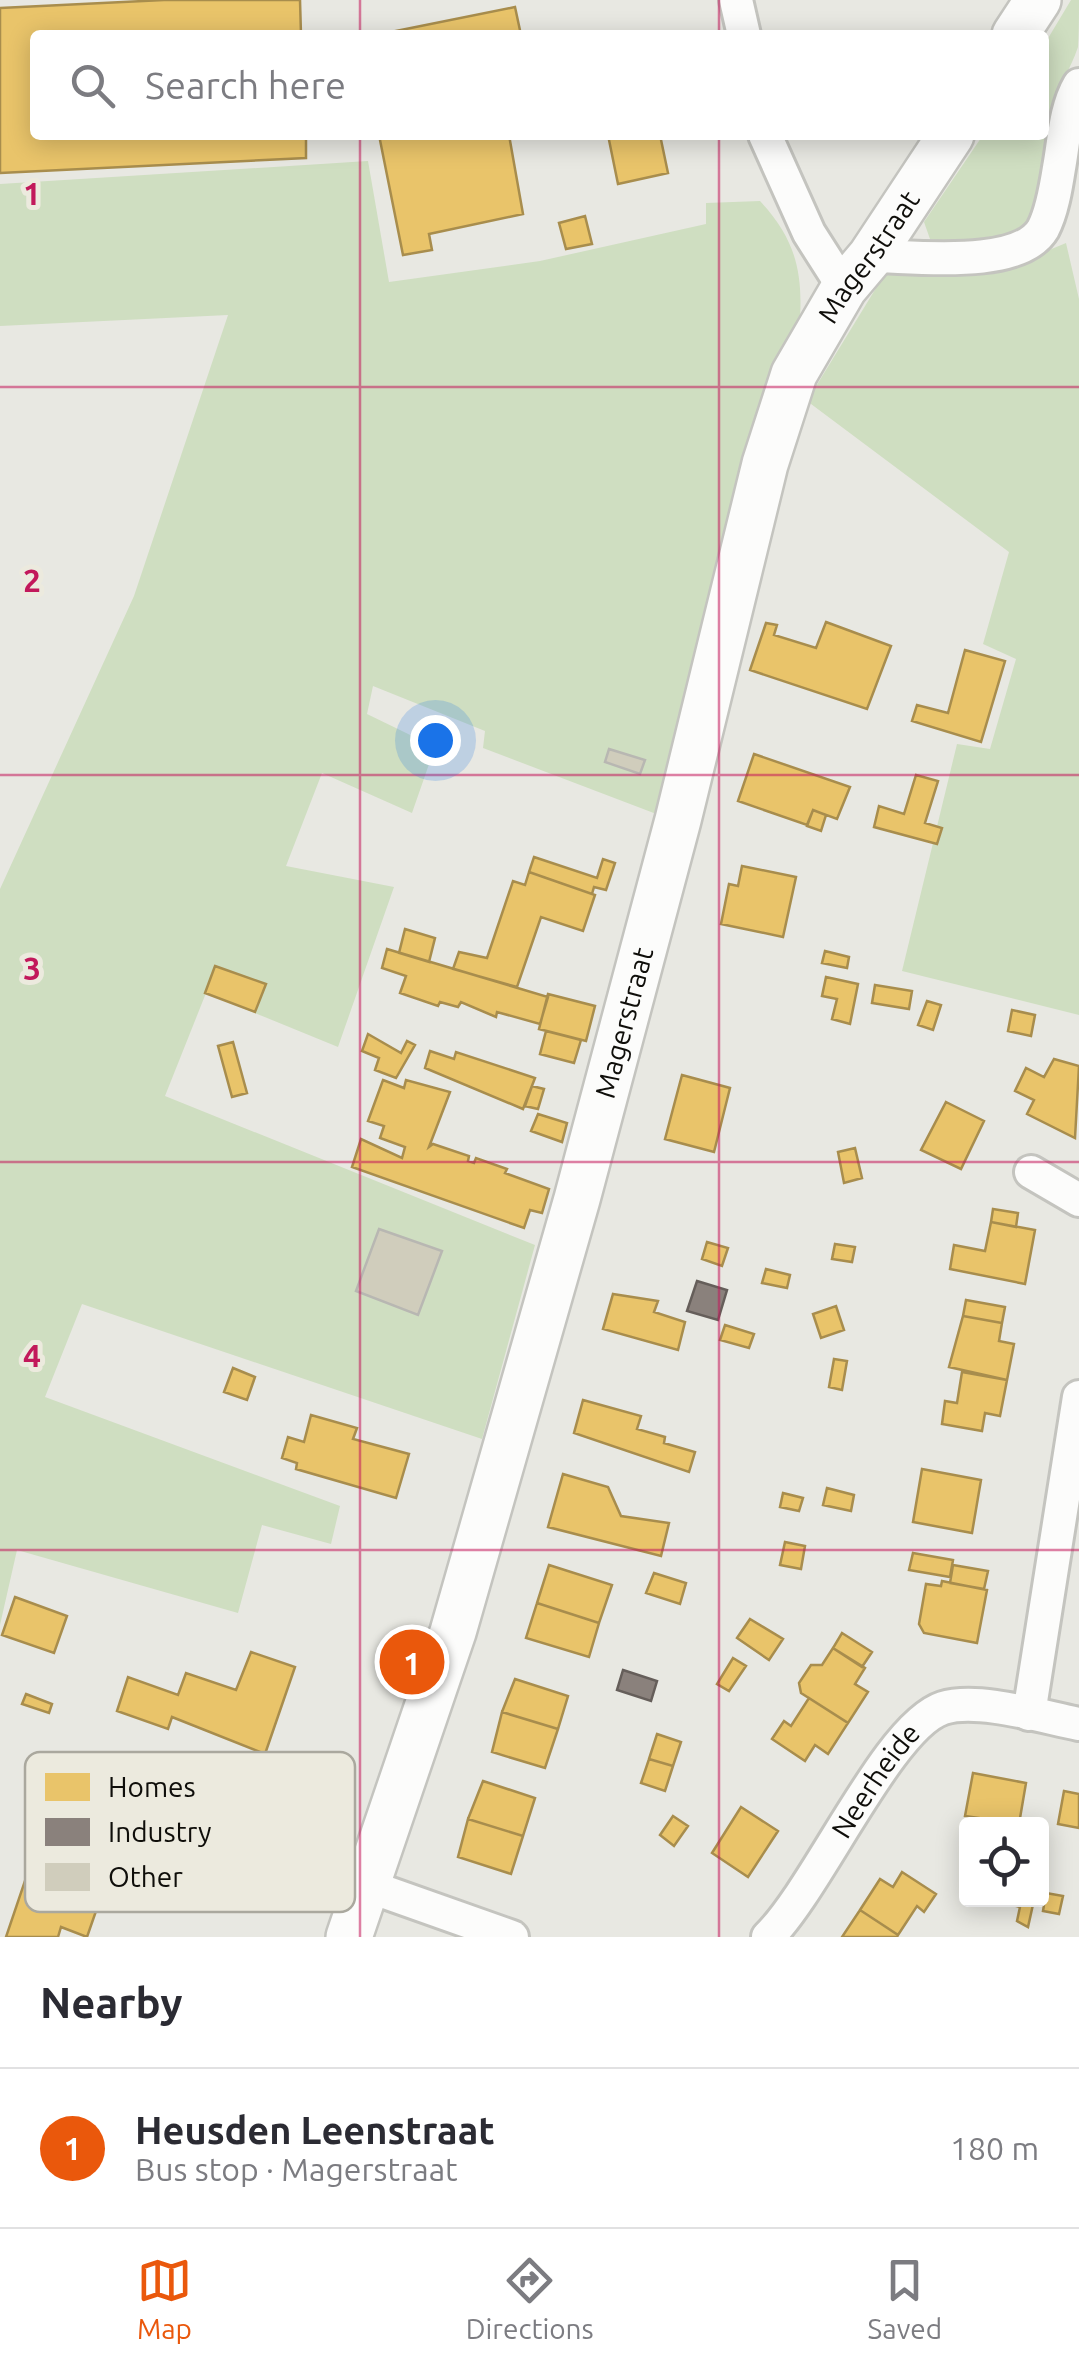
<!DOCTYPE html>
<meta charset="utf-8">
<style>
body{margin:0;font-family:Ubuntu,sans-serif;background:#f2f2f3;color:#2b2b33}
.controls{position:absolute;right:30px;bottom:30px;display:grid;overflow:hidden;border-radius:10px;box-shadow:0 5px 25px #0003}
.controls button{width:90px;height:90px;display:grid;place-items:center;padding:0;border:0;border-bottom:2px solid #e1e1e2;background:#fff;color:#2b2b33;font:50px sans-serif}
.you{position:absolute;left:435px;top:740px;width:35px;height:35px;margin:-25px;border:8px solid #fff;border-radius:50%;background:#1a73e8;box-shadow:0 0 0 15px #1a73e833}
.badge{display:grid;place-items:center;width:65px;height:65px;border-radius:50%;background:#ea580c;color:#fff;font-size:32px;font-weight:700}
.pin{position:absolute;translate:-50% -50%;border:5px solid #fff;box-shadow:0 2px 10px #0006}
.list{margin:0;padding:0;list-style:none}
h2{display:flex;justify-content:space-between;align-items:center;height:130px;margin:0;padding:0 40px;font-size:42px}
h2 small{font-size:32px;font-weight:400;color:#7c7c81}
.list li{display:grid;grid-template-columns:65px 1fr auto;gap:30px;align-items:center;box-sizing:border-box;height:160px;padding:0 40px;border-top:2px solid #e1e1e2}
.list b{display:block;font-size:38px;white-space:nowrap}
.list p{margin:0;font-size:32px;white-space:nowrap;color:#7c7c81}
.list em{font-size:32px;font-style:normal;color:#7c7c81}
.icon{flex:none;width:55px;height:55px;fill:none;stroke:currentColor;stroke-width:2;stroke-linecap:round;stroke-linejoin:round}
.map{position:relative;flex:none;width:1079px;height:1937px;overflow:hidden}
.search{position:absolute;background:#fff;box-shadow:0 5px 25px #0003;left:30px;right:30px;top:30px;height:110px;display:flex;align-items:center;gap:25px;box-sizing:border-box;padding:0 35px;border-radius:10px;color:#7c7c81;font-size:38px}
.sheet{height:290px;background:#fff}
nav{display:flex;justify-content:space-around;align-items:center;box-sizing:border-box;height:140px;border-top:2px solid #e1e1e2;background:#fff;font-size:28px;color:#7c7c81}
nav a{display:grid;justify-items:center;gap:5px}
nav .on{color:#ea580c}
.map>svg:first-child{display:block}
.green{fill:#cfdec1}
.homes{fill:#e9c46a;stroke:#a88d4d;stroke-width:2.5}
.industry{fill:#8a817c;stroke:#655e5a;stroke-width:2.5}
.building{fill:#d0cdbc;stroke:#b8b7b2;stroke-width:2.5}
.lines{fill:none;stroke-linecap:round;stroke-linejoin:round}
.street-casing{stroke:#c4c4bf;stroke-width:38}
.secondary-casing{stroke:#c4c4bf;stroke-width:50}
.street{stroke:#fcfcfb;stroke-width:32}
.secondary{stroke:#fcfcfb;stroke-width:45}
.grid{fill:none;stroke:#c2185b;stroke-width:2.5;stroke-opacity:0.55}
.labels{text-anchor:middle;stroke-width:10;stroke-linejoin:round;paint-order:stroke}
.street-label{font-size:28px;fill:#0f0e0a;stroke:#eceade}
.key{fill:#eceade;stroke:#aaa89e;stroke-width:2.5}
.key-label{font-size:28px;fill:#0f0e0a}
.grid-label{font-size:32px;text-anchor:middle;font-weight:bold;fill:#c2185b;stroke:#eceade;stroke-width:10;stroke-linejoin:round;paint-order:stroke}
</style>
<div class="map">
<svg width="1079" height="1937" viewBox="0 0 1079 1937">
<rect width="100%" height="100%" fill="#e8e8e2"/>
<path class="green" d="M1071,0h8c0,14 0,33 -1,47 -8,24 -23,45 -30,71 -8,29 0,65 -13,92 -18,38 -72,35 -105,29l-6,-17 59,-87h61v-90z
M368,161l21,121 151,-21 166,-37v-21l54,-2c38,40 44,77 39,130l-140,484 -176,-67 2,-17 -112,-45 -6,28 68,33 -23,66 -90,-40 -36,93 108,21 -56,160 -132,-54 -41,103 370,149 -53,194 -400,-135 -37,93 295,109 -9,38 -69,-19 -24,88 -221,-63 -17,75v-736l134,-293 94,-281 -228,11v-142z
M1066,243l13,56v716l-177,-44 55,-227 33,5 26,-90 -33,-15 26,-92 -202,-151 77,-126 20,-9 97,4z"/>
<path class="homes" d="M164,0h136l1,35h-266v100h271v23l-306,15v-165z
M515,7l6,28h-145z
M379,135h130l14,79 -94,20 3,16 -29,5z
M608,135h52l8,38 -50,11z
M585,216l7,28 -26,5 -7,-26z
M826,622l65,24 -24,63 -117,-39 16,-47 11,2 -3,10 42,13z
M965,650l40,11 -24,81 -69,-21 5,-16 31,8z
M754,754l96,33 -13,32 -24,-9 -6,15 -69,-24z
M916,775l22,6 -13,42 17,5 -5,16 -63,-17 5,-21 25,8z
M813,810l13,5 -5,16 -14,-5z
M534,857l63,21 6,-19 12,4 -9,27 -12,-3 -2,7 -63,-22z
M742,866l54,11 -13,60 -62,-13 8,-40 9,2z
M529,872l66,23 -12,36 -42,-14 -24,70 -64,-18 6,-17 28,6 26,-77 12,4z
M405,929l30,9 -6,24 -30,-9z
M387,949l161,48 -8,27 -43,-12 -1,5 -35,-15 -3,5 -18,-5 -2,4 -38,-13 6,-17 -24,-8z
M825,951l24,6 -2,11 -25,-5z
M215,966l51,18 -11,28 -50,-19z
M826,977l32,7 -8,40 -18,-5 5,-20 -15,-3z
M875,985l37,6 -3,18 -37,-6z
M548,994l47,12 -9,35 -47,-12z
M927,1001l14,4 -8,25 -15,-5z
M1012,1010l23,5 -4,21 -23,-5z
M546,1031l35,9 -7,23 -34,-9z
M368,1034l33,19 6,-12 8,4 -19,33 -21,-8 4,-12 -17,-7z
M233,1042l14,51 -15,4 -14,-51z
M430,1051l24,8 2,-7 79,26 -12,31 -98,-41z
M1054,1059l25,7 -4,72 -48,-24 7,-14 -19,-9 11,-23 18,9z
M682,1075l48,13 -16,64 -49,-13z
M383,1080l21,8 2,-8 44,12 -21,55 4,-3 36,12 -1,5 6,2 2,-5 31,11 -2,4 44,16 -7,24 -12,-3 -6,18 -172,-61 9,-28 41,19 3,-11 -25,-9 4,-12 -16,-5z
M532,1086l12,3 -6,20 -13,-3z
M946,1102l38,19 -23,48 -40,-19z
M538,1114l29,9 -5,19 -31,-11z
M855,1148l7,30 -18,5 -6,-31z
M993,1209l25,4 -2,14 -25,-5z
M991,1222l44,8 -10,54 -75,-15 4,-24 31,6z
M707,1242l21,6 -6,18 -20,-7z
M835,1244l20,3 -3,15 -20,-3z
M766,1269l24,6 -3,13 -25,-5z
M613,1294l45,7 -4,11 31,10 -7,28 -75,-21z
M966,1300l39,7 -3,16 -39,-7z
M836,1306l8,24 -23,8 -8,-24z
M963,1316l39,7 -3,18 15,3 -7,36 -58,-13z
M725,1325l29,9 -5,14 -29,-8z
M834,1359l13,2 -5,29 -13,-3z
M233,1368l22,9 -8,23 -23,-8z
M962,1372l45,8 -7,36 -15,-3 -3,18 -40,-7 3,-23 12,2z
M583,1400l58,16 -4,13 28,8 -1,6 31,9 -6,20 -115,-39z
M311,1415l46,13 -4,11 56,15 -13,44 -100,-29 1,-6 -15,-5 6,-21 16,5z
M922,1469l59,11 -9,53 -59,-11z
M563,1474l45,13 13,29 48,7 -8,33 -113,-29z
M827,1488l27,7 -3,16 -28,-6z
M783,1493l20,5 -4,13 -19,-4z
M785,1542l20,4 -4,23 -21,-4z
M913,1553l40,7 -3,17 -41,-7z
M549,1565l63,20 -13,38 -62,-20z
M953,1565l35,6 -4,18 -34,-6z
M654,1573l32,10 -6,21 -34,-11z
M942,1581l45,9 -10,53 -53,-10 -5,-9 7,-40 15,2z
M15,1597l52,19 -13,37 -52,-18z
M537,1603l62,20 -10,34 -63,-19z
M750,1619l33,20 -14,21 -32,-22z
M842,1633l30,19 -10,15 -29,-19z
M833,1648l32,20 -10,16 13,8 -20,31 -47,-30 -2,-10 12,-18h11z
M251,1652l44,15 -30,87 -93,-37 -4,12 -51,-18 11,-34 50,18 8,-22 50,17z
M733,1658l13,8 -17,25 -12,-7z
M515,1679l53,17 -10,33 -56,-17z
M26,1694l26,10 -3,9 -27,-9z
M809,1698l39,25 -20,31 -13,-9 -10,16 -33,-22 12,-18 7,5z
M502,1712l56,17 -13,39 -53,-16z
M657,1734l24,8 -8,24 -24,-7z
M649,1759l24,7 -8,25 -24,-8z
M973,1773l53,10 -7,41 -54,-8z
M483,1781l52,17 -12,38 -55,-17z
M1064,1791l15,3v34l-21,-4z
M741,1807l37,24 -30,46 -36,-24z
M673,1816l15,10 -14,20 -14,-11z
M468,1819l55,17 -12,38 -53,-17z
M30,1866l73,25 -16,46 -26,-10 -3,10h-52z
M902,1872l34,22 -12,18 -7,-6 -19,29 -38,-25 20,-31 13,8z
M1046,1893l17,3 -4,18 -16,-3z
M1007,1900h27l-6,27 -11,-6 3,-14 -15,-4z
M860,1910l38,25 -1,2h-55z"/>
<path class="industry" d="M697,1281l30,9 -9,30 -31,-9z
M623,1670l34,11 -6,20 -34,-11z"/>
<path class="building" d="M609,749l36,11 -5,14 -35,-12z
M379,1229l63,22 -24,64 -62,-24z"/>
<g class="lines">
<defs>
<g id="street">
<path d="M736,0l8,35"/>
<path d="M765,135l44,98 35,55"/>
<path d="M871,256c42,0 148,14 172,-27 9,-17 13,-42 16,-61 5,-27 6,-59 20,-83"/>
<path d="M1031,1172l48,28"/>
<path d="M1029,1714l50,-317"/>
<path d="M368,1886l144,51"/>
<path id="s1" d="M768,1937c50,-49 120,-211 175,-229 35,-11 100,9 136,16"/>
</g>
<g id="secondary">
<path d="M1015,35l23,-35"/>
<path id="s2" d="M349,1937l104,-305 124,-433 101,-379 87,-356 29,-90 50,-86 27,-32 80,-121"/>
</g>
</defs>
<use href="#street" class="street-casing"/>
<use href="#secondary" class="secondary-casing"/>
<use href="#street" class="street"/>
<use href="#secondary" class="secondary"/>
</g>
<path class="grid" d="M360,0v35M719,0v35M360,135v1802M719,135v1802M0,387h1079M0,775h1079M0,1162h1079M0,1550h1079"/>
<g class="labels">
<g class="street-label">
<text dy="10" stroke="none"><textPath href="#s2" startOffset="1765">Magerstraat</textPath></text>
<text dy="10" stroke="none"><textPath href="#s2" startOffset="955">Magerstraat</textPath></text>
<text dy="10" stroke="none"><textPath href="#s1" startOffset="190">Neerheide</textPath></text>
</g>
</g>
<rect x="25" y="1752" width="330" height="160" rx="15" class="key"/>
<rect x="45" y="1773" width="45" height="28" fill="#e9c46a"/>
<rect x="45" y="1818" width="45" height="28" fill="#8a817c"/>
<rect x="45" y="1863" width="45" height="28" fill="#d0cdbc"/>
<g class="key-label">
<text x="108" y="1797">Homes</text>
<text x="108" y="1842">Industry</text>
<text x="108" y="1887">Other</text>
</g>
<g class="grid-label">
<text x="32" y="205">1</text>
<text x="32" y="592">2</text>
<text x="32" y="980">3</text>
<text x="32" y="1367">4</text>
</g>
</svg>
<div class="controls">
<button><svg class="icon" aria-label="locate" viewBox="0 0 24 24"><circle cx="12" cy="12" r="6"/><path d="M12 2v4M12 18v4M2 12h4M18 12h4"/></svg></button>
</div>
<div class="you"></div>
<div class="pin badge" style="left:412px;top:1662px">1</div>
<div class="search"><svg class="icon" aria-label="search" viewBox="0 0 24 24"><circle cx="10" cy="10" r="6"/><path d="M15 15l6 6"/></svg>Search here</div>
</div>
<section class="sheet">
<h2>Nearby<small></small></h2>
<ul class="list">
<li><span class="badge">1</span><div><b>Heusden Leenstraat</b><p>Bus stop · Magerstraat</p></div><em>180 m</em></li>
</ul>
</section>
<nav>
<a class="on"><svg class="icon" aria-label="map" viewBox="0 0 24 24"><path d="M3 6l6-2 6 2 6-2v14l-6 2-6-2-6 2zM9 4v14M15 6v14"/></svg>Map</a>
<a><svg class="icon" aria-label="directions" viewBox="0 0 24 24"><path d="M12 3l9 9-9 9-9-9zM9 14v-3h6M13 9l2 2-2 2"/></svg>Directions</a>
<a><svg class="icon" aria-label="saved" viewBox="0 0 24 24"><path d="M7 4h10v16l-5-4-5 4z"/></svg>Saved</a>
</nav>
